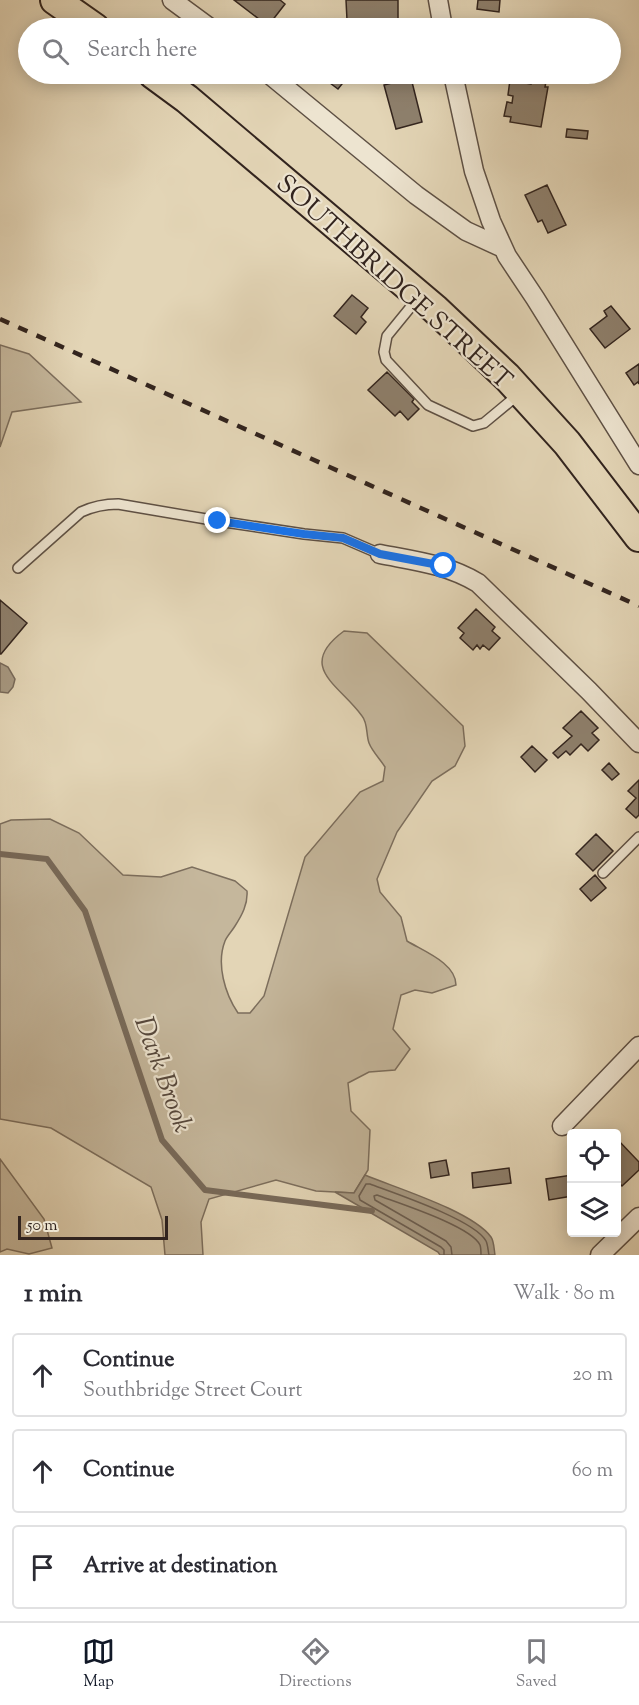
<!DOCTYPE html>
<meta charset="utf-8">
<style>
body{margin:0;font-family:"Sorts Mill Goudy",serif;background:#f7f7f7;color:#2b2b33}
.controls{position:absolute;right:18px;bottom:18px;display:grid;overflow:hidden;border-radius:6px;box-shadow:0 3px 15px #0003}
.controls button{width:54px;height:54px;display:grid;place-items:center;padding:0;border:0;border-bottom:2px solid #e1e1e2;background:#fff;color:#2b2b33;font:30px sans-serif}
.scale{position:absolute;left:18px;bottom:15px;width:150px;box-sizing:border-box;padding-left:6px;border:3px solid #32241e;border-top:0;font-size:16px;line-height:21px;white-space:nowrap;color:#32241e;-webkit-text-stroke:4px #ede4d0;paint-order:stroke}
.stop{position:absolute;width:18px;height:18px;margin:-14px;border:4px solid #1a73e8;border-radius:50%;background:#fff}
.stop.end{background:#1a73e8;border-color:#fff;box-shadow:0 2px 6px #0008}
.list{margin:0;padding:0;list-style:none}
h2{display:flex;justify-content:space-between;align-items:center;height:78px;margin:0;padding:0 24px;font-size:26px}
h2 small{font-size:20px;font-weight:400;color:#7c7c81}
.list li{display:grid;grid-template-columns:39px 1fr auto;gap:18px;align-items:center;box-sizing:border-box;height:84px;margin:0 12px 12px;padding:0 12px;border:2px solid #e1e1e2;border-radius:6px}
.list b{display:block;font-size:22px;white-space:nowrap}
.list p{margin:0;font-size:20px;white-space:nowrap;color:#7c7c81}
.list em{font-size:20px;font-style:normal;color:#7c7c81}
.icon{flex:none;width:33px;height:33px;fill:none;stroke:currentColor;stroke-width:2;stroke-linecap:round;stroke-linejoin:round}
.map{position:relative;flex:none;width:639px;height:1255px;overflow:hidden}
.search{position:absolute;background:#fff;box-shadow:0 3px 15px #0003;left:18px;right:18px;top:18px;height:66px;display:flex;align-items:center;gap:15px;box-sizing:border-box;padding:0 21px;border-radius:33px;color:#7c7c81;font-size:22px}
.sheet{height:366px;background:#fff}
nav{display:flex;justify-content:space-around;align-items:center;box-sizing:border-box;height:84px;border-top:2px solid #e1e1e2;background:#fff;font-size:16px;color:#7c7c81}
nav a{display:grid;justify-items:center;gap:3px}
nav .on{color:#111827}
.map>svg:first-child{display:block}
.green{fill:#c5b79c;stroke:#7c6e5d;stroke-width:1.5}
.water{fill:#a79982;stroke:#786a5a;stroke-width:1.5}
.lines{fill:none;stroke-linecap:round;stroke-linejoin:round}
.shore{stroke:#6c5e50;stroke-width:1.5}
.stream{stroke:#786a5a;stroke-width:6}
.building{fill:#8e806d;stroke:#32241e;stroke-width:1.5}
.service-casing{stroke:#5e5044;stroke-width:12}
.minor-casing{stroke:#5e5044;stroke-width:21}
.primary-casing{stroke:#32241e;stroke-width:32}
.service{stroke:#ede4d0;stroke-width:9}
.minor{stroke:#ede4d0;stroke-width:18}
.primary{stroke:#e3d5b6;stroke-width:28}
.rail{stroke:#32241e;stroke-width:4.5;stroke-dasharray:10 10;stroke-linecap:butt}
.route{stroke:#1a73e8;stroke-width:8}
.labels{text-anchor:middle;stroke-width:4.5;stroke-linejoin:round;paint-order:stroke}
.street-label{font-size:26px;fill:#32241e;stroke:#ede4d0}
.water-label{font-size:27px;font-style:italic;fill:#55473c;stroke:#ede4d0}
</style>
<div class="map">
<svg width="639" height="1255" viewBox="0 0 639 1255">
<rect width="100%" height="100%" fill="#e3d5b6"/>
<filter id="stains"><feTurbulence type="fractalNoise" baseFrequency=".00333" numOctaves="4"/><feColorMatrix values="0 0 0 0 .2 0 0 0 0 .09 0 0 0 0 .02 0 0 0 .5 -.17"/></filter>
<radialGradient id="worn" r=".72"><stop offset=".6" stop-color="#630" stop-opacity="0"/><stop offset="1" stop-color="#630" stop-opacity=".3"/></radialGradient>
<path class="green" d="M0,345l29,9 52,48 -69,10 -12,35z
M344,631l23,2 96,93 2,20 -10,20 -23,15 -35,51 -20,47 3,13 21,25 6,24c16,10 49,22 49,44l-24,8 -17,-3 -14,5 -8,34 17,20 -15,21 -26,2 -21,11 3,28 19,19 -2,40 -14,23 -38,-2 -40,-11 -67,19 -8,23 2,33h-38l-3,-35 -11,-33 -100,-59 -51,-9v-295l11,-4 39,-1 29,14 44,42 38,2 31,-10 43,14 12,10c1,13 -5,24 -12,35 -3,5 -8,10 -10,15 -9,23 0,53 13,72h12l14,-17 41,-139 55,-65 23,-11 2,-14c-5,-8 -13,-16 -16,-24 -3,-8 -1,-20 -7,-27 -22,-31 -67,-49 -18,-85z
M0,1159l44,60 8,29 -23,6 -22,-5 -7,3z"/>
<path class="water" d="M0,663l8,4 7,12 -2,8 -5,6 -8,-1z
M365,1175c31,13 107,36 126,62 3,4 3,12 4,18h-55l-2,-3 -103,-60 19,1z"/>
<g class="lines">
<path class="shore" d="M444,1255v-5l-3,-3 -81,-47 -1,-4 7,-12h4c24,9 105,36 116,57 2,4 2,10 3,14
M452,1255l-1,-8 -5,-6 -71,-41 -1,-4 3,-1c21,8 94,31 103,50 1,3 1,7 1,10"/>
<path class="stream" d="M0,854l47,5 38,52 77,229 43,50 167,21"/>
</g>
<path class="building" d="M234,0h46l5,4 -17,22z
M346,0h52v19l-51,1z
M478,0h22l-1,12 -22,-3z
M314,74h36l-12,15 -20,-15 -1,1z
M533,74l14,2 -2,11h3l-7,40 -31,-5 1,-5 -7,-1 3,-14 5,1 1,-7 -5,-1 2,-15 21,4z
M411,78l11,44 -26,7 -12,-44z
M567,129l21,2 -1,8 -21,-2z
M547,185l19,40 -18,8 -6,-13 -4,2 -13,-27z
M352,295l16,13 -7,9 5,5 -10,12 -22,-18z
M611,306l19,23 -25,19 -15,-19 17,-13 -3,-5z
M639,364v20l-1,-2 -4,3 -8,-12z
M387,372l27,27 -2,3 7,7 -11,11 -8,-9 -5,5 -27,-26z
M0,600l27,23 -26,31h-1z
M476,609l19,18 -3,4 8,7 -11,12 -6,-5 -3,4 -3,-4 -4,5 -13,-12 4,-5 -6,-5z
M581,711l17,17 -6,5 7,7 -11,11 -7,-7 -11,11 -4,-4 -8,7 -5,-5 19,-17 -9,-8z
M532,746l15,14 -12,12 -14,-15z
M609,763l10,11 -7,6 -10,-10z
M639,780v35l-3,3 -10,-9 10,-11 -8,-7z
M596,834l17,17 -20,20 -17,-17z
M595,875l11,13 -15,13 -11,-12z
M618,1140l21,22v8l-17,16 -6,-6z
M446,1160l3,15 -18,3 -2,-15z
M509,1168l2,15 -38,5 -1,-15z
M572,1175v21l-23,4 -3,-21z"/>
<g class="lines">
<defs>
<path id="service" d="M418,298l-31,38 -3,16 2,8 42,45 45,21 11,-3 35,-29
M18,568l63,-56c13,-6 23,-8 37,-8l100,17 86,13 39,4 37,16
M603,873l36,-36"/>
<path id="minor" d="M172,0l38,28
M438,0l5,28
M269,74l147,121 50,36 37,17
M453,74l21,97 17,50 16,35 28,42 104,167
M380,554c35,7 66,10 98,29l111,108 50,52
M562,1126l77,-80
M600,1255l39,-38"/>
<path id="primary" d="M55,0l40,28
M153,74l34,25 248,210 72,68 60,66 72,94"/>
</defs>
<use href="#service" class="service-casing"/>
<use href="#minor" class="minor-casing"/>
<use href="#primary" class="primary-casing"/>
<use href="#service" class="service"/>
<use href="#minor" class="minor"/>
<use href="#primary" class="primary"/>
<path class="rail" d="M0,319l639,287"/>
</g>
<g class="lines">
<path class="route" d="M218,521l86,13 39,4 37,16 64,12"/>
</g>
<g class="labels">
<g class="street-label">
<text transform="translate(395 281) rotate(42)" y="9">SOUTHBRIDGE STREET</text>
</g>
<g class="water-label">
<text transform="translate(164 1074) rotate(70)" y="9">Dark Brook</text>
</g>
</g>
<rect width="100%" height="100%" filter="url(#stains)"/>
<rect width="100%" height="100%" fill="url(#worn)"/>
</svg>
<div class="controls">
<button><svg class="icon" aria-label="locate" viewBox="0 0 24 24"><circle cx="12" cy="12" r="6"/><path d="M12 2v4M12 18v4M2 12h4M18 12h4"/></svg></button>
<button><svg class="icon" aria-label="layers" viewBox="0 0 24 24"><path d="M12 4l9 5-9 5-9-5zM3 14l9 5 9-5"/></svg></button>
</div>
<div class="scale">50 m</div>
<div class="stop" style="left:444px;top:566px"></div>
<div class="stop end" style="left:218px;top:521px"></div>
<div class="search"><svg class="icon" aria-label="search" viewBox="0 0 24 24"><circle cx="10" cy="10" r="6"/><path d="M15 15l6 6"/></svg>Search here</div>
</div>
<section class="sheet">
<h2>1 min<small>Walk · 80 m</small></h2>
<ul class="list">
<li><svg class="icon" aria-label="ahead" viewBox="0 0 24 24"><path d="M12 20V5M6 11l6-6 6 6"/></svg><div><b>Continue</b><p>Southbridge Street Court</p></div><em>20 m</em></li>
<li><svg class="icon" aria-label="ahead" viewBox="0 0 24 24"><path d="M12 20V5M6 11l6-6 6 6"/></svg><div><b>Continue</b></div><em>60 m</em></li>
<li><svg class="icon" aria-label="arrive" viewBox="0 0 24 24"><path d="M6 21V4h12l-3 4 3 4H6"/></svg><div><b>Arrive at destination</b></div></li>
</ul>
</section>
<nav>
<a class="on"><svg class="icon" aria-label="map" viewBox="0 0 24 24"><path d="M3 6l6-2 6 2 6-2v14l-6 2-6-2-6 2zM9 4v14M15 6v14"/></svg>Map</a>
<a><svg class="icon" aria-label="directions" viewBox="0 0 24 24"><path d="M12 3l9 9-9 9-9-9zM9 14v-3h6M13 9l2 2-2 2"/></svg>Directions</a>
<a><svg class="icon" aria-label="saved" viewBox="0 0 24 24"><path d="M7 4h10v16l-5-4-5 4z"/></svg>Saved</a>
</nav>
